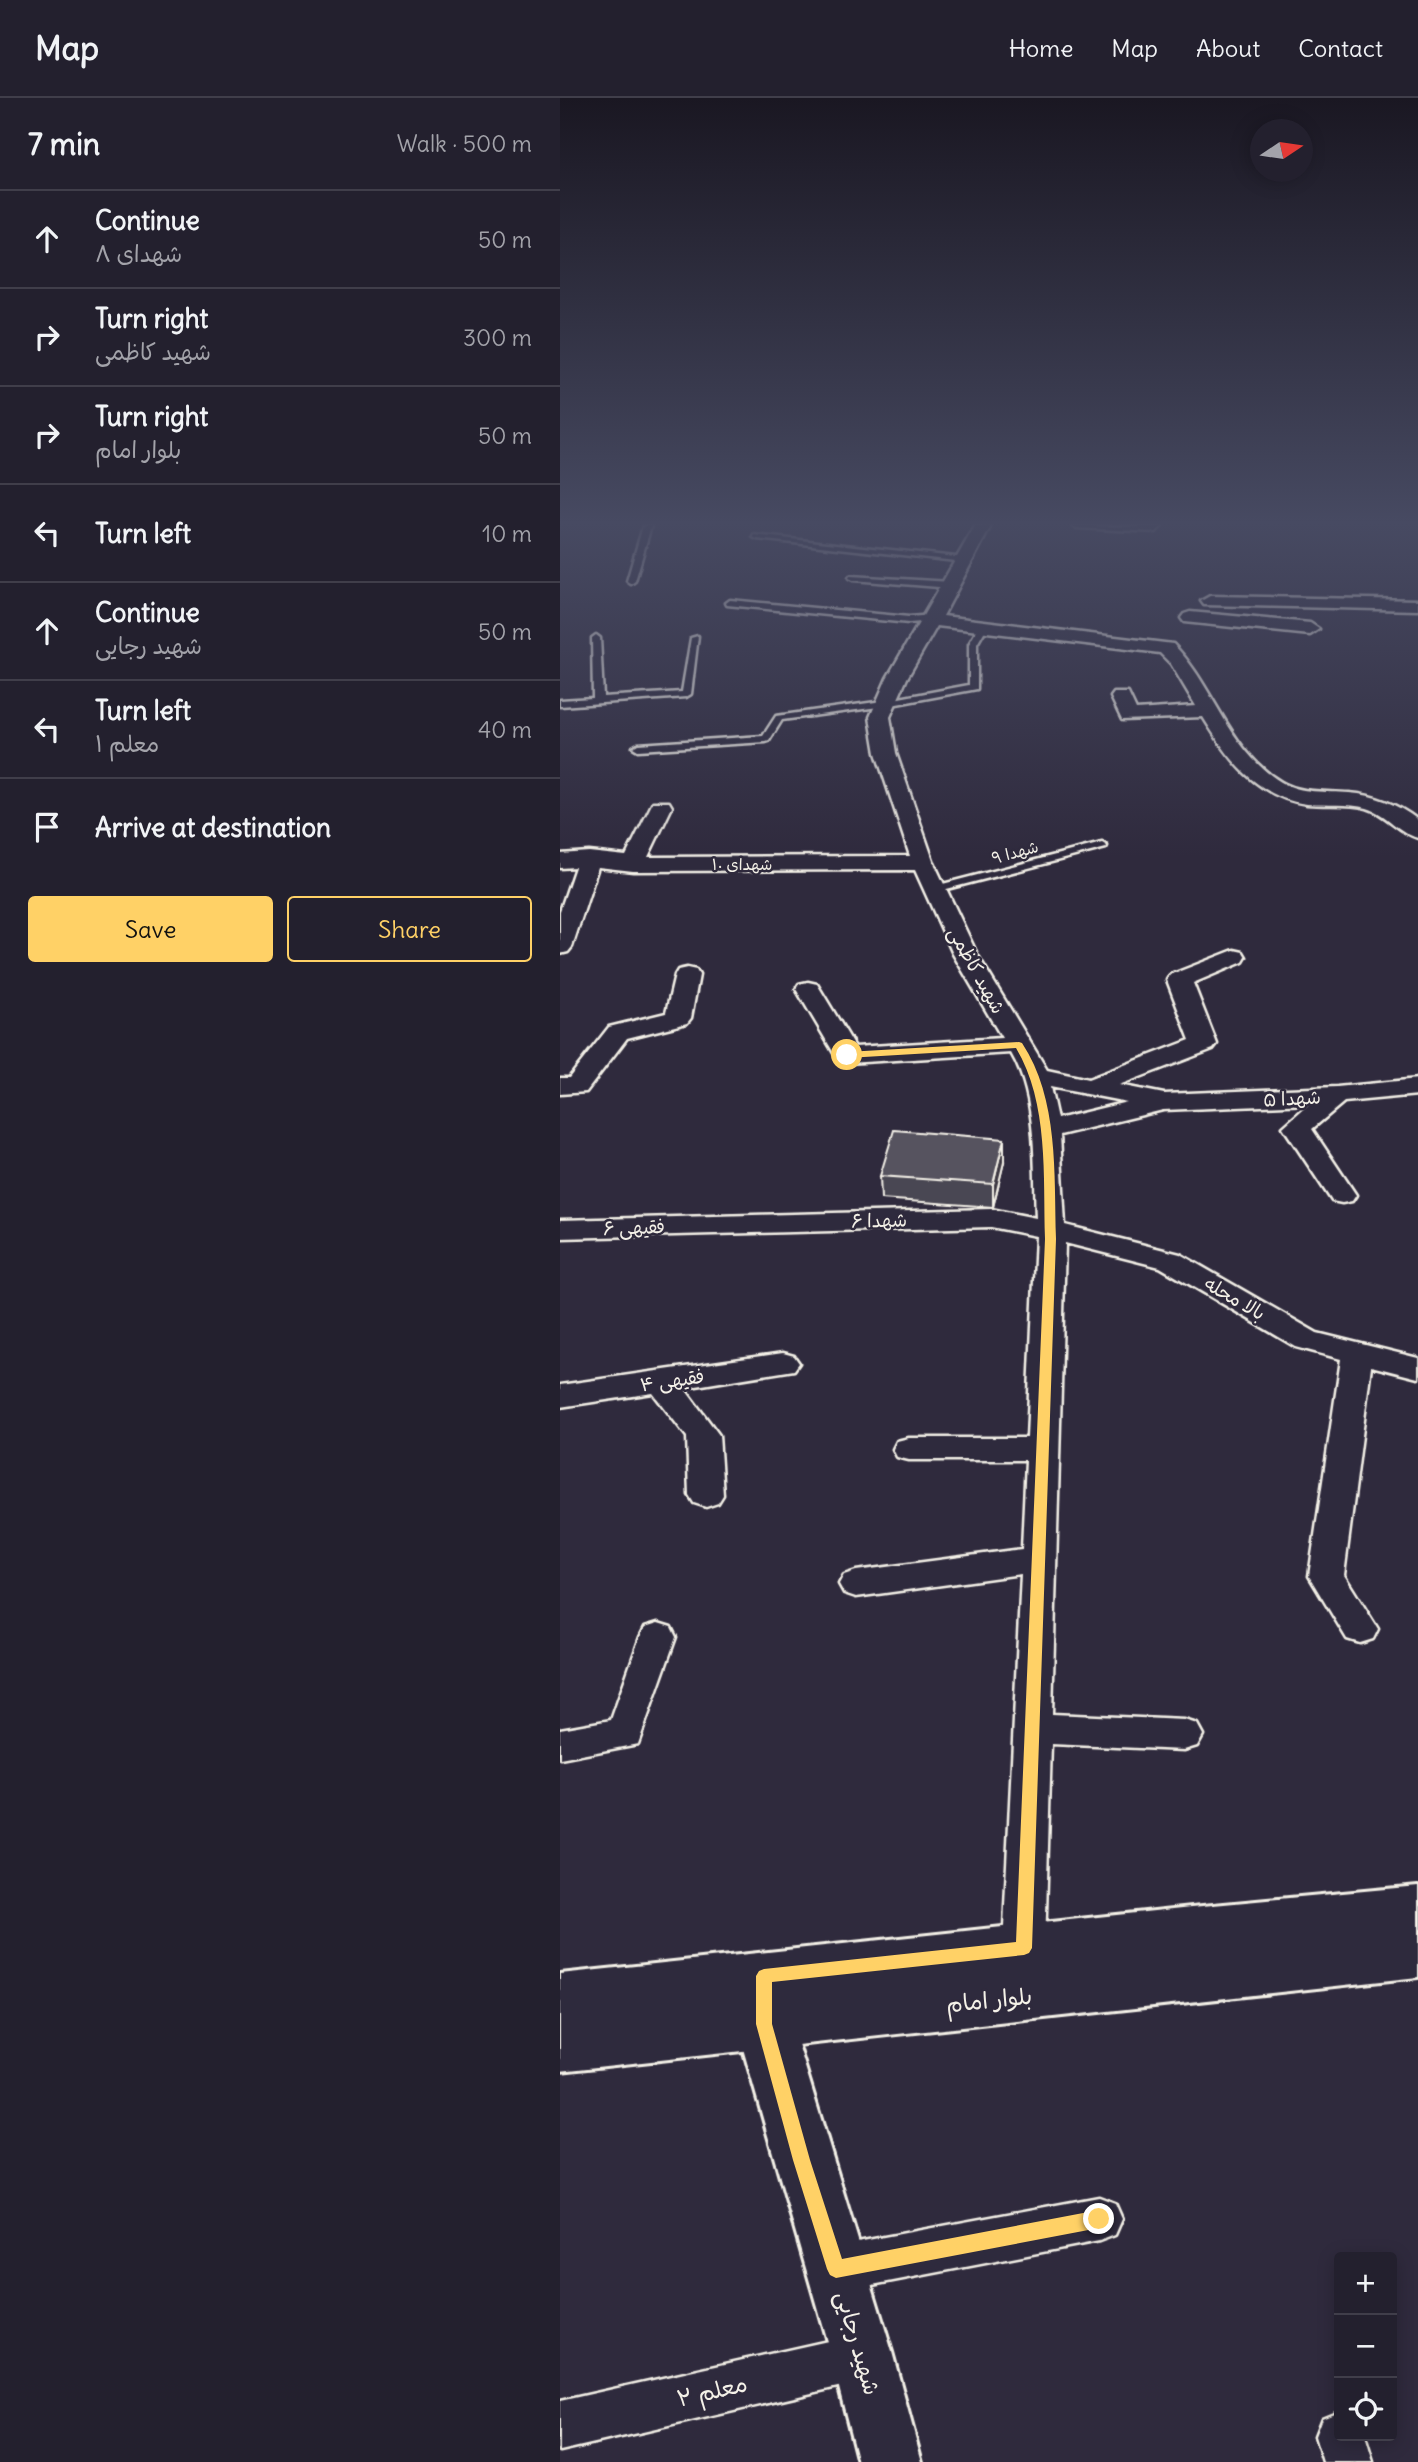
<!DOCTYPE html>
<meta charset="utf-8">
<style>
body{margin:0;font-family:Delius,"Playpen Sans Arabic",sans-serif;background:#2b2836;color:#f1f3f6}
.controls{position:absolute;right:21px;bottom:21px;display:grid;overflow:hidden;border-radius:7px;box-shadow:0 4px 18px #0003}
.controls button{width:63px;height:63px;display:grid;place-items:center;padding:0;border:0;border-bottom:2px solid #403e4a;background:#23202e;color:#f1f3f6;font:35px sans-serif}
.compass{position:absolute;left:690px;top:21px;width:63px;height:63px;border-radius:50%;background:#23202e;box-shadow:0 4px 18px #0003;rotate:77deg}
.stop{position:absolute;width:21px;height:21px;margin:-16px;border:5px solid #ffd166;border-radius:50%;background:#fff}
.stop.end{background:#ffd166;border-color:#fff;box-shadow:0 2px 7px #0008}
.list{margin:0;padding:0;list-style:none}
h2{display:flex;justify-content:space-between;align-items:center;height:91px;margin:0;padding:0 28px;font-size:30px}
h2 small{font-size:23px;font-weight:400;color:#a3a3aa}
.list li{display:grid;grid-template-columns:46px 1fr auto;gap:21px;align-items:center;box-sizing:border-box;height:98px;padding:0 28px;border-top:2px solid #403e4a}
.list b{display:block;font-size:26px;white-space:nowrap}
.list p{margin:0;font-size:23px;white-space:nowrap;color:#a3a3aa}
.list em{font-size:23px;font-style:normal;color:#a3a3aa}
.actions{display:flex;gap:14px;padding:21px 28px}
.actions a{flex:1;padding:16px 0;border:2px solid #ffd166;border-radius:7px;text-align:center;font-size:24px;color:#ffd166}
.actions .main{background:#ffd166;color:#111}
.icon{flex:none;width:38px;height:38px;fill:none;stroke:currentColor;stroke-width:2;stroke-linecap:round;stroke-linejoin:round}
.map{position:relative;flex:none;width:858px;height:2364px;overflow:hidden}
header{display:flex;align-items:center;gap:42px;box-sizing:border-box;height:98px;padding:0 35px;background:#23202e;border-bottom:2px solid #403e4a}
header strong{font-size:33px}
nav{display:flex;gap:38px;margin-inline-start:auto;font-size:24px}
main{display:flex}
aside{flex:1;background:#23202e}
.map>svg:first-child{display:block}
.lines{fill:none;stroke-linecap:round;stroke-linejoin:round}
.service-casing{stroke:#f4f1e8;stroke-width:5}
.minor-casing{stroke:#f4f1e8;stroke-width:5}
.secondary-casing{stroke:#f4f1e8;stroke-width:6}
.primary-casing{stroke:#f4f1e8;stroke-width:6}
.service{fill:#2f2a3d;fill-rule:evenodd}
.minor{fill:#2f2a3d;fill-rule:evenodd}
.secondary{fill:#2f2a3d;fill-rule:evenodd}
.primary{fill:#2f2a3d;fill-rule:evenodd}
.wall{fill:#4a4752;stroke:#f4f1e8;stroke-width:2}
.shaded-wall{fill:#3c3942;stroke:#f4f1e8;stroke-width:2}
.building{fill:#56525f;stroke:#f4f1e8;stroke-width:2}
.route{fill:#ffd166}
.labels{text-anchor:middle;stroke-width:5;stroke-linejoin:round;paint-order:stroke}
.far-street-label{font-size:16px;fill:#f4f1e8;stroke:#2f2a3d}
.street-label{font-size:19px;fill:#f4f1e8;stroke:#2f2a3d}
.near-street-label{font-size:23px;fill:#f4f1e8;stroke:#2f2a3d}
</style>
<header>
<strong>Map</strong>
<nav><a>Home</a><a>Map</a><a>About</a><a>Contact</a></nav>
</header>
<main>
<aside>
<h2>7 min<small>Walk · 500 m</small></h2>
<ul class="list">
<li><svg class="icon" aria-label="ahead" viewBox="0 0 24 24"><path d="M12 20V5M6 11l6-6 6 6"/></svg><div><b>Continue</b><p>شهدای ۸</p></div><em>50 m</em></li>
<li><svg class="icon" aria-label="right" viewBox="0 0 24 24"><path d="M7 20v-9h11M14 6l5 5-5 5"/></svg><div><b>Turn right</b><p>شهید کاظمی</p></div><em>300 m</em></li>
<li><svg class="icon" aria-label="right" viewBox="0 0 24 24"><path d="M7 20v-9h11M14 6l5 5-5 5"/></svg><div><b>Turn right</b><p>بلوار امام</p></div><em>50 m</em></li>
<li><svg class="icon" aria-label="left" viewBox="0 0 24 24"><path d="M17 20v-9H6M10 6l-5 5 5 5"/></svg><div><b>Turn left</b></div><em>10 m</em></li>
<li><svg class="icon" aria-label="ahead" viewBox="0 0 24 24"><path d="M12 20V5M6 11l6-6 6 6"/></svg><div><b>Continue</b><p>شهید رجایی</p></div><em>50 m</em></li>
<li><svg class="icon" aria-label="left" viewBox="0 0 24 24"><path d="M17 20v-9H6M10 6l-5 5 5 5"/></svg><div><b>Turn left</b><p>معلم ۱</p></div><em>40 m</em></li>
<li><svg class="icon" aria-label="arrive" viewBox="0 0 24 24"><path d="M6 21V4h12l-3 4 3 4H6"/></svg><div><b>Arrive at destination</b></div></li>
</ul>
<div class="actions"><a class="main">Save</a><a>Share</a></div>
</aside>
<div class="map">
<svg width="858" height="2364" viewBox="0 0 858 2364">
<rect width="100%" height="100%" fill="#2f2a3d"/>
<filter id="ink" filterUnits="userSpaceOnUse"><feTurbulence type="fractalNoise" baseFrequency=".0143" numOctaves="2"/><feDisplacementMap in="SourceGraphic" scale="14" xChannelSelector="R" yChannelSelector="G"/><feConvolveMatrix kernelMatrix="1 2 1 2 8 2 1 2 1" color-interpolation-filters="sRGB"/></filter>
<g filter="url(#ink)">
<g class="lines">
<defs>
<path id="service" d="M83,428h8l-16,55 -4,3 -4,-3z
M513,428l80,1 9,-1 -6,6 -79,-4z
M194,437l211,23 4,2 -4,2 -208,-23 -4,-2z
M290,478l101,6 4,3 -4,3 -98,-8 -4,-2z
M170,502l179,17 24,-2 4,3 -4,3 -24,2 -182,-18 -1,-2z
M421,525l7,2 -11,19v45l-91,17 -104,14 -13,21 -3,1 -128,8 -5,-3 5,-3 125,-8 13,-20 107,-15 86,-16v-41z
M36,537l4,3 3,59 79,-5 9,-54 7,-2 -7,58 -5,3 -126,9v-6l33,-2 -1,-60z
M542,745l5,3 -1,2 -171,44 -5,-3 1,-2z"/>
<path id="minor" d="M415,428h16l-48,90 230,28c41,41 55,106 108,138 20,12 45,9 68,11 26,2 48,11 69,27v18c-19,-5 -31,-24 -51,-30 -19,-5 -40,-2 -60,-4 -51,-7 -78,-45 -104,-87l-81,3 -11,-23 3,-4h14l8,17 60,-4 -25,-42 -11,-11 -223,-27 -30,52 -17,39 6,36 38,110 43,91 70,116 41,9 102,-39 -23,-60 3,-5 64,-25 9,2 3,5 -3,5 -50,21 24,61 -4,5 -94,36 45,9 173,-7 81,-8v16l-74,7 -32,27 44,66 -4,6 -10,2 -10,-2 -49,-74 26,-23 -146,6 -103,25 5,90 115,29 137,79 101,25v20l-47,-12 -27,209 34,54 -5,10 -13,4 -13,-4 -38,-63 32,-217 -45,-12 -136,-80 -95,-24 -13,471 132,6 13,4 6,11 -6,11 -13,4 -133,-6 -6,204 -6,13 -15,5 -15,-5 -6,-13 18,-374 -165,23 -12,-4 -5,-9 5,-9 12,-4 166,-22 4,-89h-117l-12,-3 -4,-8 4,-8 12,-3h118l9,-202 -45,-9 -431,11v-18l431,-11 45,9c-2,-51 2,-120 -25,-165l-164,10 -9,-3 -42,-71 3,-5 9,-2 9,2 38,63 147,-9 -49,-84 -38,-84 -282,1 -35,-4 -26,80 -4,5 -8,2v-43l15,-44 -15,1v-14l29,-2 37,4 27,-54h16l3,5 -24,50 262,-1 -34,-103 -6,-36 17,-39zM490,989l77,15 -70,17z
M650,498l208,4v10l-214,-5 -3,-4z
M630,514l120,11 9,6 -9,6 -126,-13 -3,-4 3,-4z
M127,870l9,2 3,5 -8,43 -4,5 -60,15 -41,54 -26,2v-16h9l40,-51 57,-14 9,-38 3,-5z
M223,1255l11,3 5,7 -5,7 -110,18 35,47 4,60 -5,8 -12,4 -12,-4 -5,-8 -2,-58 -34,-44 -93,14v-22z
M98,1525l13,4 5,10 -38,107 -78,15v-30l51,-9 29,-83 5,-10z
M539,2099l16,6 7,16 -7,16 -16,6 -263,51 -17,-7 -6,-16 6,-16 17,-7z
M304,2235l17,7 7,17 -7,17 -17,7 -304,70v-50z
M779,2313v25h26l8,26h-50l-8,-26 7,-18z"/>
<path id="secondary" d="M204,1901l19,7 9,18 100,328 30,110h-64l-28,-110 -94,-328 9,-18z"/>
<path id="primary" d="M858,1788v91l-858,94v-97l632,-67z"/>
</defs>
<use href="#service" class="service-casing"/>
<use href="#minor" class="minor-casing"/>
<use href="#secondary" class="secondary-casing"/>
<use href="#primary" class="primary-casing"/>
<use href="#service" class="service"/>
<use href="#minor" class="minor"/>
<use href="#secondary" class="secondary"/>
<use href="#primary" class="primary"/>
</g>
<path class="wall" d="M444,1064l-11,45 -112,-8 -1,-23z"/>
<path class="shaded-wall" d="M444,1041v23l-11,45v-23z"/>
<path class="building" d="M334,1032l110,9 -11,45 -113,-8z"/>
</g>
<linearGradient id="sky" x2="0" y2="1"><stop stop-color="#1a1722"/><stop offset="0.56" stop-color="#474a62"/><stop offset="1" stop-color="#474a62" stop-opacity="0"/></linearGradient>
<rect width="858" height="759" fill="url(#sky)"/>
<path class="route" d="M459,944l3,1c37,56 32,131 34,196l-24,709 -3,5 -5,2 -252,27v42l38,136 32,99 257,-49 6,3 2,6 -2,6 -6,3 -263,50 -6,-3 -3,-6 -34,-109 -37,-136v-48l3,-5 5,-2 252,-27 29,-703c-2,-62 4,-136 -29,-191l-169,10 -5,-3 5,-3z"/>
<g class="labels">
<g class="far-street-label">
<text transform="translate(455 754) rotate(-15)" y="6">شهدا ۹</text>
<text x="182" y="772">شهدای ۱۰</text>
</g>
<g class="street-label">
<text transform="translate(417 872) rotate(61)" y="7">شهید کاظمی</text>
<text transform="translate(732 1000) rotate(-3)" y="7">شهدا ۵</text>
<text transform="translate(319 1122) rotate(-1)" y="7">شهدا ۶</text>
<text transform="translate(74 1129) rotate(-2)" y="7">فقیهی ۶</text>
<text transform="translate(675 1200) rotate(30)" y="7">بالا محله</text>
<text transform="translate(112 1282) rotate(-8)" y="7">فقیهی ۴</text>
</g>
<g class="near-street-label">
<text transform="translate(429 1902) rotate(-6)" y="8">بلوار امام</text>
<text transform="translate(298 2245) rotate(74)" y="8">شهید رجایی</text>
<text transform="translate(152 2293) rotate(-13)" y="8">معلم ۲</text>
</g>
</g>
</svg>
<div class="controls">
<button>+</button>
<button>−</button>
<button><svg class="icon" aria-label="locate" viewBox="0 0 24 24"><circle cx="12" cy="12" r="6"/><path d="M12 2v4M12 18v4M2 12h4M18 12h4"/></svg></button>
</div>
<svg class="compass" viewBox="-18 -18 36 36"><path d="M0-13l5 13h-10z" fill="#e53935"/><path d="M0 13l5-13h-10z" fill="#a3a3aa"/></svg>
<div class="stop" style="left:287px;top:957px"></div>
<div class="stop end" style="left:539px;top:2121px"></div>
</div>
</main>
